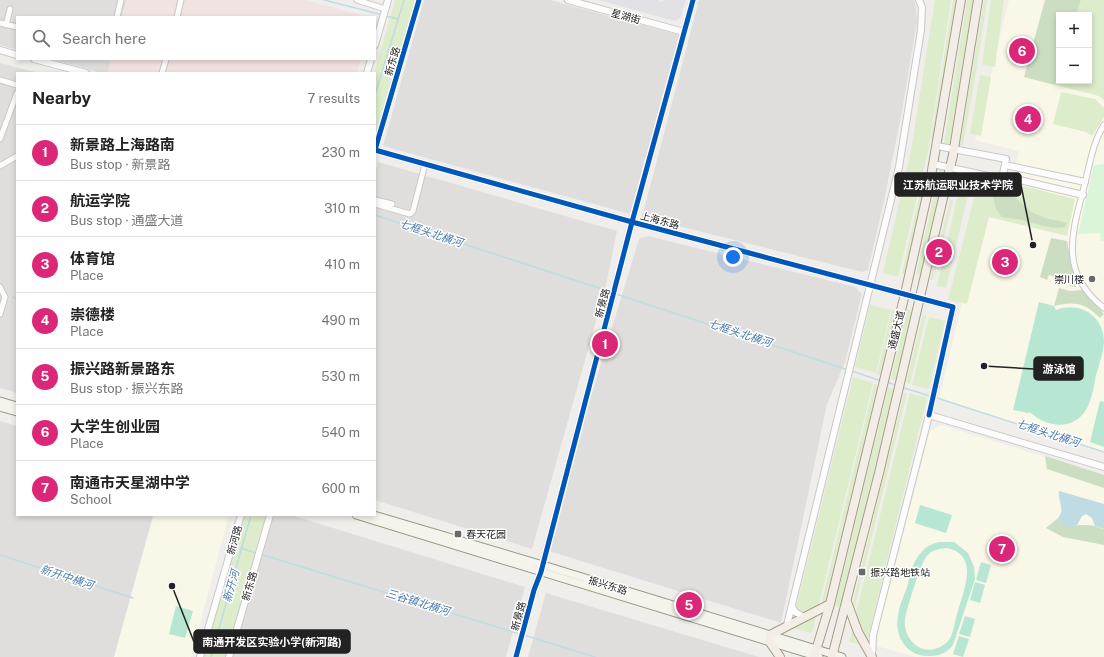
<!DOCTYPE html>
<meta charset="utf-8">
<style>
body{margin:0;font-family:"Public Sans","Noto Sans SC",sans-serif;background:#f2f2f2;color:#222}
.controls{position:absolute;right:12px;top:12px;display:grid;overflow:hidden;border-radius:0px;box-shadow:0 2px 6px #0003}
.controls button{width:36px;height:36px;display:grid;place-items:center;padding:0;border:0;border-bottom:1px solid #e0e0e0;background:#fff;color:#222;font:20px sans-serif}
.you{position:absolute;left:733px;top:257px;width:14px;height:14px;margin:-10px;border:3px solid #fff;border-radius:50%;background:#1a73e8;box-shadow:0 0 0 6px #1a73e833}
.badge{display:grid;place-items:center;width:26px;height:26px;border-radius:50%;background:#db2777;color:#fff;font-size:13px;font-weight:700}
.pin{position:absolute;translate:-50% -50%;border:2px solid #fff;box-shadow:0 1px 4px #0006}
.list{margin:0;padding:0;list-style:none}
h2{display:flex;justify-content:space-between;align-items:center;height:52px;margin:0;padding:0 16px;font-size:17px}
h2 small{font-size:13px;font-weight:400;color:#767676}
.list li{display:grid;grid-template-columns:26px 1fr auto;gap:12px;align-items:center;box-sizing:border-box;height:56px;padding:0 16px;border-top:1px solid #e0e0e0}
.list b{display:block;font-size:15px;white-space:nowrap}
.list p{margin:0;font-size:13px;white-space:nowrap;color:#767676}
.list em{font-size:13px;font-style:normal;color:#767676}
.icon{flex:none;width:22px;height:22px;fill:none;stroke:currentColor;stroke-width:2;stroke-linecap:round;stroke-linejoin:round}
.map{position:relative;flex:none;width:1104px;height:657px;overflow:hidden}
.search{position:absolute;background:#fff;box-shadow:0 2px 6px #0003;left:16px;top:16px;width:360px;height:44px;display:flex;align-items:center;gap:10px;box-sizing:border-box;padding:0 14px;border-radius:0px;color:#767676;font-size:15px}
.panel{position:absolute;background:#fff;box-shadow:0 2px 6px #0003;left:16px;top:72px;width:360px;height:444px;border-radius:0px}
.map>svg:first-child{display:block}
.residential{fill:#dfdedc}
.commercial{fill:#f1e3e1}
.education{fill:#f8f7e8;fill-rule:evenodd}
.grass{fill:#ddeccb}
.forest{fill:#cbdec1}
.park{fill:#daf5da}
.pitch{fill:#b7e6d2;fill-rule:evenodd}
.plaza{fill:#e2e1e5}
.water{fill:#bfdbe3}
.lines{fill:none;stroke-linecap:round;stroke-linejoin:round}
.stream{stroke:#bfdbe3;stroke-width:1.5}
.minor-casing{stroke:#c9c8c7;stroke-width:7}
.tertiary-casing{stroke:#c9c8c7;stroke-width:8}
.secondary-casing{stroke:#999a82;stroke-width:9}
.primary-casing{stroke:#a79c86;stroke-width:10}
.minor{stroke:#fdfcfc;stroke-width:5}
.tertiary{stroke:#fdfcfc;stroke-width:6}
.secondary{stroke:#f4f4ed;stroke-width:7}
.primary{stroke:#f3ede7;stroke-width:8}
.cycleway-casing{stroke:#fff;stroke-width:8}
.cycleway{stroke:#0057b8;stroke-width:5}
.poi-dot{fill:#6a6968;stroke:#fff;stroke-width:1.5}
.labels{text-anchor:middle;stroke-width:3;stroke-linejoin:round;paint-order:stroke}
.street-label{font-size:10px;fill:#222;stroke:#fff}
.poi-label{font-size:10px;fill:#222;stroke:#fff;text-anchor:start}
.water-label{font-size:11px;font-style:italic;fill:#4a7aab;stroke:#fff}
.leader{fill:none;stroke:#222;stroke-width:1.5}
.callout-dot{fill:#222;stroke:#fff;stroke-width:1.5}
.callout{fill:#222;stroke:#222;stroke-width:1.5}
.callout-label{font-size:11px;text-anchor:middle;font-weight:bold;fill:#fff}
</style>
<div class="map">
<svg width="1104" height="657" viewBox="0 0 1104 657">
<rect width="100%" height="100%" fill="#f0eeeb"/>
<path class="residential" d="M0,0h126l-4,17h-105v33l-17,-5z
M424,0h126l130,35 -50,179 -247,-68z
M699,0h215l2,7 1,14 -15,90 -18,90 -16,69 -6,2 -220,-55z
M51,59h60l-3,14h-6z
M0,63l39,10h-22v320l-17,-5z
M378,162l239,69 -11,54 -74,264 -157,-49v-327z
M648,236l207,51 7,7 -17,68 -18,42 -46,219 -232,-72 30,-115 60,-197z
M0,421l17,5v89h136l-39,142h-114z
M270,515h21l234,72 -19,70h-277z
M546,593l213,64h-231z"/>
<path class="commercial" d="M126,0h179l64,17h-247z
M111,59h250l-4,14h-249z"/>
<path class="education" d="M1009,0h95v452l-165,-53 23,-96 -14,-3 29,-114 24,5 2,-5 7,2 9,-37 -44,-11zM1059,15h30v66h-30z
M941,425l163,50v182h-188l-39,-11 3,-23 50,-192z
M154,515h75l-38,142h-77z"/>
<path class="grass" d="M395,0h21l-41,139 -1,-66z
M935,0h16l-23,152 -30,125 -15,-4 28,-123z
M953,0h3l-21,140 -4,-1z
M967,0h6l-23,144 -6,-1z
M984,0h3l-8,54 -16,92 -3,-1z
M991,0h13l-9,67 -13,-2z
M1081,0h23v100l-5,-4 -44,-11 4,-14v10h30v-66h-13z
M980,75l11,2 -10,59 -11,-2z
M1061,92l34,7 9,9v9l-12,19 -6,-4 -33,-8z
M941,163l5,1 -25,111 -5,-1z
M1012,183l63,16 -8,37 -78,-19 -22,87 -19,-4 29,-114 24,5 2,-5 7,2z
M922,185l4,1 -21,88 -3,-1z
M959,189l10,2 -23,97 -9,-2z
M950,200l3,1 -20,79h-3z
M870,305l21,5 -15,63 -21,-6z
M892,310l4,1 -16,64 -3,-1z
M907,310l6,1 -17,69 -5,-2z
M923,315l3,1 -16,68 -4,-1z
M929,317l16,4 -16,68 -17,-4z
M853,377l20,6 -61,250 -21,-5z
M874,384l4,1 -53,217 -3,-1z
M888,388l6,1 -53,218 -6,-1z
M904,393h3l-53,217h-3z
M910,393l17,5 -61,248 -17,-4z
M243,515h24l-41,142h-23z"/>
<path class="forest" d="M1045,0h36l-5,15h-17v56l-4,14 -31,-8z
M999,192h10l22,20 14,6 22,5 -2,4c-16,3 -29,-4 -44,-7 -6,-2 -13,-2 -19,-3l-6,-8 -3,-13z
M1051,238l16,3 9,46 -7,-1 1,-5 -21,-6 -2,5 -7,-3z
M1059,288l11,3 13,-1 21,24 -4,4c-15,-15 -26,-17 -46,-12z
M1045,456l59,19v13l-57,-19z
M1058,518l3,6c12,4 22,-1 34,2 3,1 6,3 9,3v16l-41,-8 -17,-9z"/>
<path class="park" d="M1104,164v77h-3l-1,-8 -22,1 16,-69z"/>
<path class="pitch" d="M1039,302l15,4 2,4c23,-9 48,5 48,32 -1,11 -5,23 -8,33 -2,11 -4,23 -9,33 -12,23 -41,20 -57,4l-2,1 -15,-3z
M1100,401l4,1v45l-14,-5z
M920,505l32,10 -6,18 -31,-10z
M939,542h15l4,3 10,8 6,14 1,12 -22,66c-6,8 -14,11 -24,11 -22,1 -35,-20 -31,-40 1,-11 7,-22 10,-32 2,-8 4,-19 9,-26 5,-8 12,-14 22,-16zM946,548c34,6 18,41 12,63 -3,8 -4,22 -9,29 -11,13 -30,13 -39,-1 -4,-5 -6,-13 -5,-20 2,-11 16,-57 22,-63 5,-6 11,-7 19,-8z
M981,562l10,3 -5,18 -10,-3z
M975,582l10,3 -5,18 -10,-3z
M176,606l17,5 -8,27 -16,-4z
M965,616l10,3 -5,18 -11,-3z
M959,636l10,3 -6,18 -10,-3z"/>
<path class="plaza" d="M598,0h61l1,2 5,-2h21l-5,17 -6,4z"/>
<path class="water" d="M1059,491l45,13v25l-9,-3 -3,-8 -6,-4 -4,2 -5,9 -7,2 -9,-3 -3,-6c8,-9 -1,-18 1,-27z"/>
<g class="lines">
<path class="stream" d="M324,0l59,15
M386,16l12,3
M375,95l29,-95
M375,215l236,77
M616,294l232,76
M13,297l4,2
M852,371l29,10
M886,382l10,3
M901,387l29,9
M934,397l170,55
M241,548l15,5
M260,554l260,80
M0,555l133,43
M524,635l71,22
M211,657l40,-142"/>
<defs>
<path id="minor" d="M357,0l28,9
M117,17l4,-17
M177,17l4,-17
M0,23l17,4
M6,25l4,-16
M162,73l4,-14
M0,80l17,5
M1104,125c-11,17 -14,38 -19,58 -12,48 -28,88 19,125
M0,139l17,-46
M0,166l17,-10
M375,200l17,4
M375,204l35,10 3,-3 12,-47
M0,287l5,10 -5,17"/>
<path id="tertiary" d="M419,0l-44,150 257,72 321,85 -24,108
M568,0l116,32
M375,45l13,-45
M0,50l17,5
M34,59l52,14
M367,73l4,-14
M933,164l69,15 4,-20 -69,-13
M1005,165l80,17
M1003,176l80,19
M792,606l3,6 9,5
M787,625l112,-458 22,-137 1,-23 -3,-7
M200,657l41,-142
M229,657l41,-142
M516,657l18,-67 7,-18 91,-350 61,-222
M872,657l1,-22 56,-220 175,52"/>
<path id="secondary" d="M0,401l17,5
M0,407l17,5
M356,515l463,142
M374,515l169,50 299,92"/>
<path id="primary" d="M847,602l11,30 14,25
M770,635l60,-31
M769,641l11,16
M814,657l16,-53 75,-310 25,-112 31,-182
M832,657l48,-188 73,-314 25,-155"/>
</defs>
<use href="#minor" class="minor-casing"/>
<use href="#tertiary" class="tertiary-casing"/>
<use href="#secondary" class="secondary-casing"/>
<use href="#primary" class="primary-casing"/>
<use href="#minor" class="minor"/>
<use href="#tertiary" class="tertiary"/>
<use href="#secondary" class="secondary"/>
<use href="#primary" class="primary"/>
<defs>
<path id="cycleway" d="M419,0l-44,150 257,72 321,85 -24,108
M516,657l18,-67 7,-18 91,-350 61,-222"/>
</defs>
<use href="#cycleway" class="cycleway-casing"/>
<use href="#cycleway" class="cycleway"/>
</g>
<g class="poi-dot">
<circle cx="1092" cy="279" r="4"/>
<rect x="454" y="530" width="8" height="8" rx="2"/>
<rect x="858" y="568" width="8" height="8" rx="2"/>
</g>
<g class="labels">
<g class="street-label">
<text transform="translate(626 16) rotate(15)" y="4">星湖街</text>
<text transform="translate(392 61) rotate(-73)" y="4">新东路</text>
<text transform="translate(660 220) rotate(15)" y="4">上海东路</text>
<text transform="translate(602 303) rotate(-75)" y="4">新景路</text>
<text transform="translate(896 330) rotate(-76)" y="4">通盛大道</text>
<text transform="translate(234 540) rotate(-74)" y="4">新河路</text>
<text transform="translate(608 585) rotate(17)" y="4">振兴东路</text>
<text transform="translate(249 586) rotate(-74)" y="4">新东路</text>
<text transform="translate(518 616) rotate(-75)" y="4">新景路</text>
</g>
<g class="poi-label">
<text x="1084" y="283" text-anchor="end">崇川楼</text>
<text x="466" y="538">春天花园</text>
<text x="870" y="576">振兴路地铁站</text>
</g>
<g class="water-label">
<text transform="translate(431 233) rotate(18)" y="4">七框头北横河</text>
<text transform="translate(740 333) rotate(18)" y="4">七框头北横河</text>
<text transform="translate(1048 433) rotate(18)" y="4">七框头北横河</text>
<text transform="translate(67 577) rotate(18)" y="4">新开中横河</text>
<text transform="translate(231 586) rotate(-74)" y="4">新开河</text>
<text transform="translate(418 602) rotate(17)" y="4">三谷镇北横河</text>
</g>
</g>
<path class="leader" d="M1033 245L1021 185M984 366L1034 369M172 586L194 642"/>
<g class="callout-dot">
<circle cx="1033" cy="245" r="4"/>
<circle cx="984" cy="366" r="4"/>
<circle cx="172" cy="586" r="4"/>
</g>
<g class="callout">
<rect x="895" y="173" width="126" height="23" rx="4"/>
<rect x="1034" y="357" width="49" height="23" rx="4"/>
<rect x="194" y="630" width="156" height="23" rx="4"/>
</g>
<g class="callout-label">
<text x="958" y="189">江苏航运职业技术学院</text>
<text x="1059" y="373">游泳馆</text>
<text x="272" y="646">南通开发区实验小学(新河路)</text>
</g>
</svg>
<div class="controls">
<button>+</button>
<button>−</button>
</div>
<div class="you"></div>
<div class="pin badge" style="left:605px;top:344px">1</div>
<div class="pin badge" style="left:939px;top:252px">2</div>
<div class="pin badge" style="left:1005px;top:262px">3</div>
<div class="pin badge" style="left:1028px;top:119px">4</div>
<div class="pin badge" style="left:689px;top:605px">5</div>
<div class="pin badge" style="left:1022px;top:51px">6</div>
<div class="pin badge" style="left:1002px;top:549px">7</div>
<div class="search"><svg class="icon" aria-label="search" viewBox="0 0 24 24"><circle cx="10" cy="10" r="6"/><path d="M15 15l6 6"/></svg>Search here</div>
<section class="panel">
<h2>Nearby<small>7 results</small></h2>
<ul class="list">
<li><span class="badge">1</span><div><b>新景路上海路南</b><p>Bus stop · 新景路</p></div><em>230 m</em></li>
<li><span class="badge">2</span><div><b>航运学院</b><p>Bus stop · 通盛大道</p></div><em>310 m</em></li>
<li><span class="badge">3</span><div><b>体育馆</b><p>Place</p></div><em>410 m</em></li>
<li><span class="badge">4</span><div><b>崇德楼</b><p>Place</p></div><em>490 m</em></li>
<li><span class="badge">5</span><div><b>振兴路新景路东</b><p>Bus stop · 振兴东路</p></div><em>530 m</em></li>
<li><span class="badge">6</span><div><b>大学生创业园</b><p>Place</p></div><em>540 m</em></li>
<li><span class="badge">7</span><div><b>南通市天星湖中学</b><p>School</p></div><em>600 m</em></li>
</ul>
</section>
</div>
